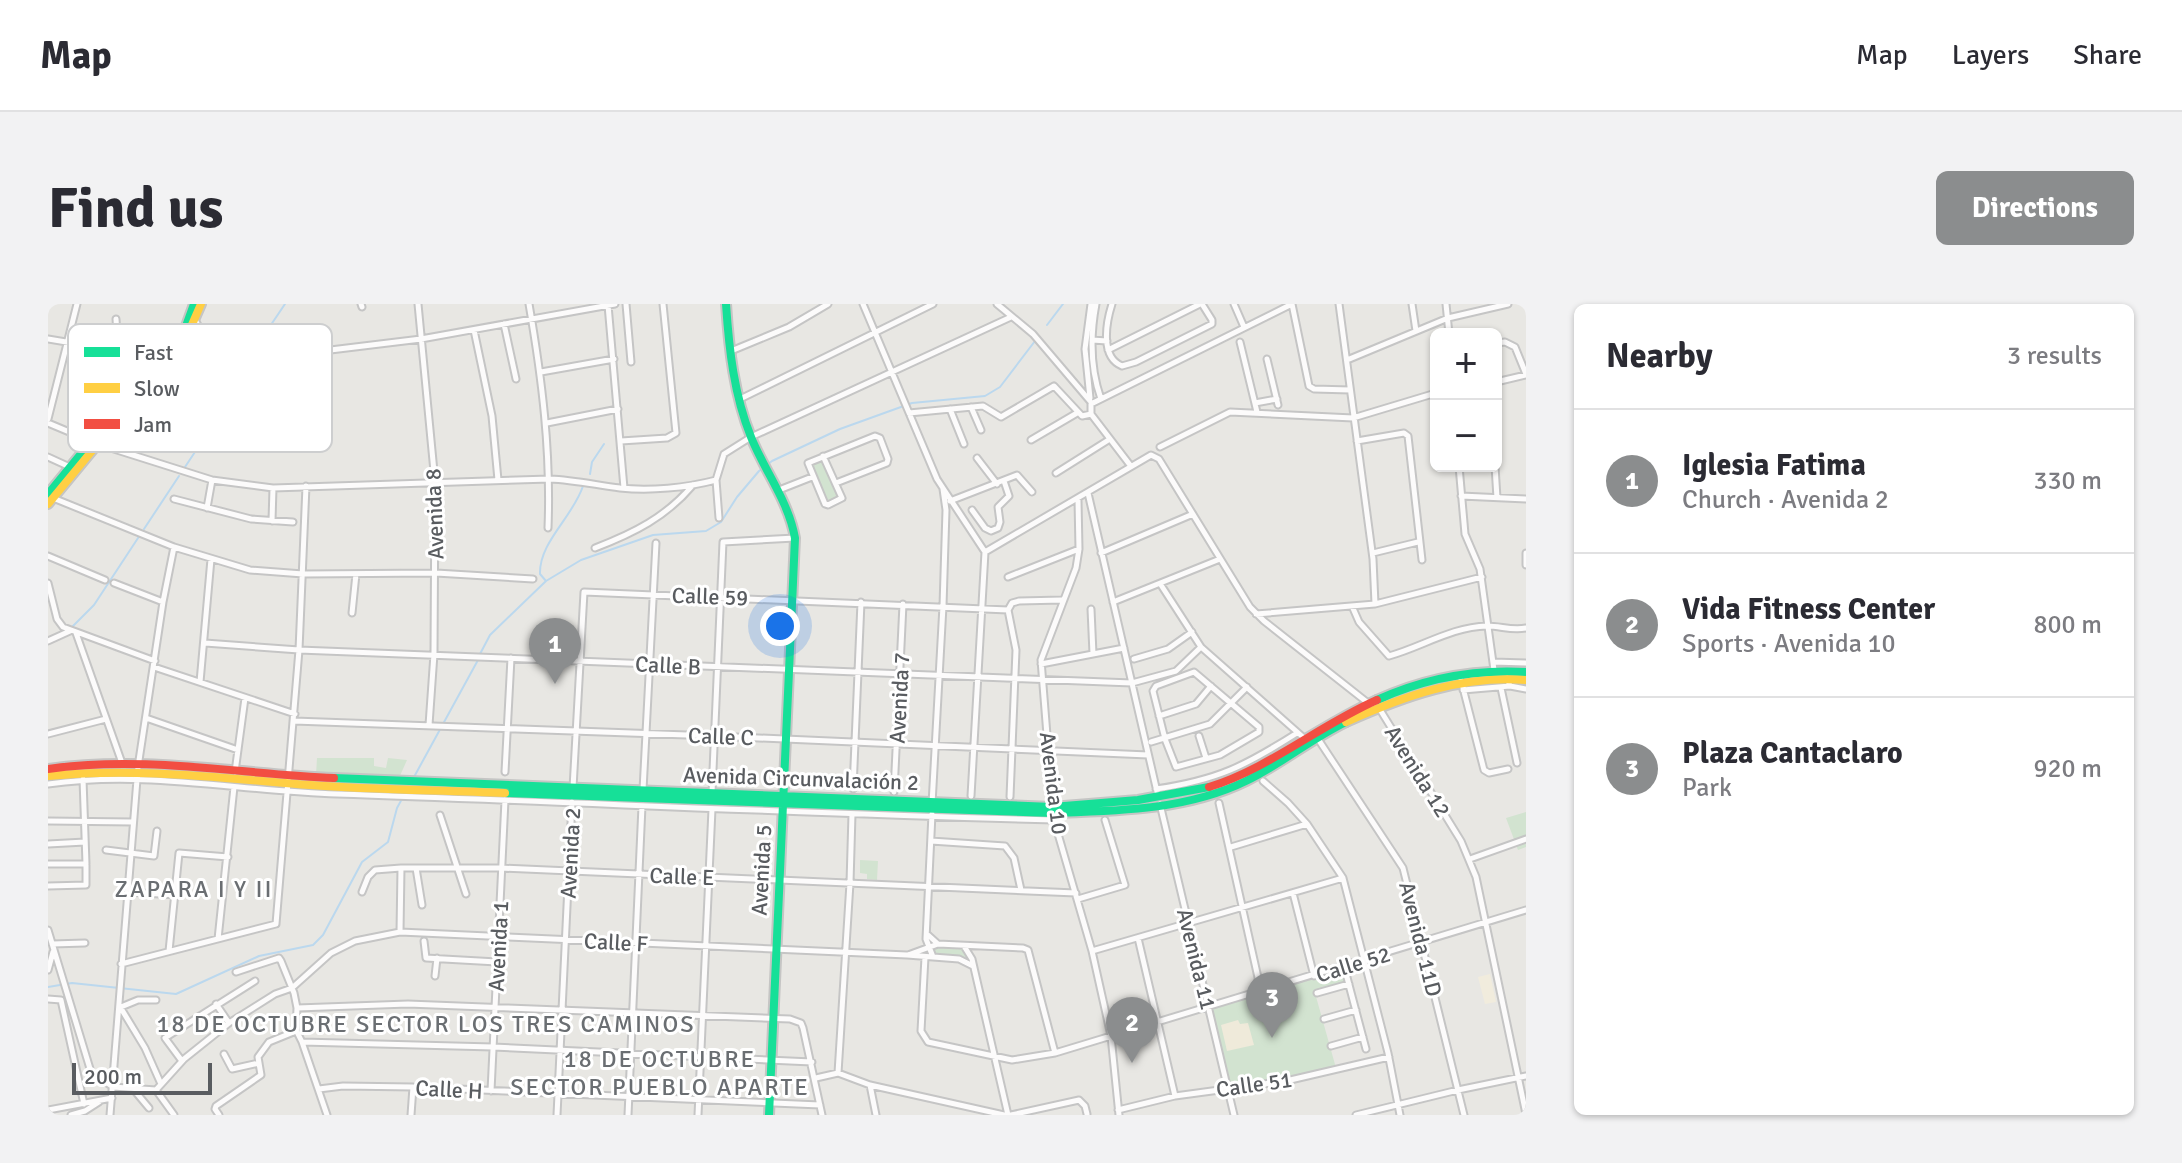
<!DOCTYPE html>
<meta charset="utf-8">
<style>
body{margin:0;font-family:Signika,sans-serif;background:#f2f2f3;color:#2b2b33}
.controls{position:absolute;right:24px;top:24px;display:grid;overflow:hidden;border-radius:12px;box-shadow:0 2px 6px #0004}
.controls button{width:72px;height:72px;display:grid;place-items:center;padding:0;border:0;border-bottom:2px solid #e1e1e2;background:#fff;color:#2b2b33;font:40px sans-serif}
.scale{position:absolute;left:24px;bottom:20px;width:140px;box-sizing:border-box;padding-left:8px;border:4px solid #595c60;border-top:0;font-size:22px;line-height:28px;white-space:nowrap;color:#595c60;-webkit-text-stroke:6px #fff;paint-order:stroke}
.you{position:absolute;left:732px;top:322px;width:28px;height:28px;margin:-20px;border:6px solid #fff;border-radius:50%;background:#1a73e8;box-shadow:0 0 0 12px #1a73e833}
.badge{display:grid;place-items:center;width:52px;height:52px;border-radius:50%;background:#8b8d8e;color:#fff;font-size:26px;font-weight:700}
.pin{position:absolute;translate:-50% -66px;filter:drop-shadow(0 2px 4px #0008)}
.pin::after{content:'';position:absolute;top:42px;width:28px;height:24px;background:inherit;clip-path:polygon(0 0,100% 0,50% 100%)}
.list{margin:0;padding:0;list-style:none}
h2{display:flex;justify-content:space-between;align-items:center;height:104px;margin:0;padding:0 32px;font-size:34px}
h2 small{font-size:26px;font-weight:400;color:#7c7c81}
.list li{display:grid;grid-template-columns:52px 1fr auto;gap:24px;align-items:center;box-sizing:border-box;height:144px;padding:0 32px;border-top:2px solid #e1e1e2}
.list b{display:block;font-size:30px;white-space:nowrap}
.list p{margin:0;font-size:26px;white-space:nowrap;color:#7c7c81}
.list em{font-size:26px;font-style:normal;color:#7c7c81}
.map{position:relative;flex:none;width:1478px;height:811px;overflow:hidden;border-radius:12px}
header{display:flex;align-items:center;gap:48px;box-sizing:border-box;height:112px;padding:0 40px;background:#fff;border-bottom:2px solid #e1e1e2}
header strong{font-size:38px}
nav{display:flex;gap:44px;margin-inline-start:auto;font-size:28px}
.intro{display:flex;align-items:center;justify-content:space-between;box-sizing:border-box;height:192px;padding:0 48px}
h1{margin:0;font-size:56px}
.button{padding:20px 36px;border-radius:12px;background:#8b8d8e;color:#fff;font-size:28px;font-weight:700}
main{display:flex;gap:48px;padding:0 48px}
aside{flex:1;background:#fff;border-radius:12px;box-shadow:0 2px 6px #0004}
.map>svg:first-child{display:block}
.commercial{fill:#f1ecdd}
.green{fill:#d2e3d0}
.sand{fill:#efeada}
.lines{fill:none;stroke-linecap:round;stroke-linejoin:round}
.stream{stroke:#bbd8ee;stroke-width:2}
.street-casing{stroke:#c5c5c5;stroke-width:9}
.fast-casing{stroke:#c5c5c4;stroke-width:12}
.slow-casing{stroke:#c5c5c4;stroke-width:12}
.jam-casing{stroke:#c5c5c4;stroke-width:12}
.street{stroke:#fcfbfb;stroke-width:5}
.fast{stroke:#16e098;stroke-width:8}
.slow{stroke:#ffcf43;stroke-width:8}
.jam{stroke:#f24e42;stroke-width:8}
.labels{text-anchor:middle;stroke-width:6;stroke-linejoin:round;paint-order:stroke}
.street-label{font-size:22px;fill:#595c60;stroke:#fff}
.neighbourhood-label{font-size:24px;letter-spacing:2px;fill:#6a6e72;stroke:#fff}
.key{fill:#fff;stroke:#cdcecf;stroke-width:2}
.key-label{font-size:22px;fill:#595c60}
</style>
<header>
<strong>Map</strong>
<nav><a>Map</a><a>Layers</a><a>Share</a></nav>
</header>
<div class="intro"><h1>Find us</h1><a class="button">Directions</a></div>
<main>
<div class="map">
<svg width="1478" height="811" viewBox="0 0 1478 811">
<rect width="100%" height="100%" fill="#e8e7e3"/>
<path class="commercial" d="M1442,670l6,28 -11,2 -7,-27z"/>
<path class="green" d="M774,154l18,40 -13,5 -18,-40z
M269,454h57v8l12,2 2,-10 19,2 -8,18 -83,-3z
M1478,508v35l-8,3 -12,-32z
M812,556l18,1 -1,19 -10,-1v-5l-7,-1z
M886,642l30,1 2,10 -34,-2z
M1296,664l4,15 -33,10 21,75 -51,12 -57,7 -18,-80z"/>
<path class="sand" d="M1190,716l2,4 8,-1 6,22 -27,6 -6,-26z"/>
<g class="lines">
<path class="stream" d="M999,21l16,-21
M208,43l29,-43
M137,163l51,-77 8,-25 8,-12
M542,170l2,-12 12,-18
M96,225l35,-53
M498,277l-6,-7c-1,-32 33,-57 43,-88
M23,324l23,-23 46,-70
M432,350l10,-19 56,-54 35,-21 72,-25 53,-4 15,-9 16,-25 22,-26 13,-10 68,-32 72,-26 73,-7 15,-9 35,-46
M366,473l64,-117
M0,683l24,-4 104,11 83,-38 54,-11 10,-10 39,-73 26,-20 9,-34 6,-11"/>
<defs>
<path id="street" d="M313,0l1,3
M370,0l17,178 -1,172 -5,71
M481,0c13,75 22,147 19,224
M578,0l5,58
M815,0l74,175 48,73
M949,0l36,30 57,67
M1048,0c-6,32 -6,64 5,95
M1064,0c-6,19 -12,53 10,62l14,-4 76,-38v-4l-10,-16
M1186,0l10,23
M1244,0l17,82 5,3 36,1
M1291,0l34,255 2,45
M1364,0l4,27
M1398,0l3,30
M560,1l16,183
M68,15l2,30
M147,16l8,14 5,3
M456,20l12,55
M426,26l18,86 6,64
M140,32l93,20 140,-17 194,-35
M0,35l114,19
M1044,36l15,1
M1192,38l17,70
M1448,39l9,-1 10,5 11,27
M1060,46l92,-46
M683,47l58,-24 39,-23
M1219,55l11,46
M1299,56l101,-42 60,-14
M493,68l73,-13
M1448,78l30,-7
M1042,94l-5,-49 6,-45
M692,95l193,-95
M1207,99l22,-4
M923,103l10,23
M902,105l14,35
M861,109l74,-7 18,11 53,-31 28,30 9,-2
M0,115l29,-115
M0,119l50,21 114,36 61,8 277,-9c24,1 46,6 70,9 30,3 66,0 96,-8l8,-26 27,-17 260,-120
M499,119l71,-14
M983,136l46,-27
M573,137l46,-3 9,-5 -13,-129
M1309,137l47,-8 4,3 14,124
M1112,143l70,-35 123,6 83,-25
M775,152l19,42 -14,7 -3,-1 -17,-41 67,-27 5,2 8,21 -1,4 -51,20
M0,153l24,11
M929,154l20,26
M1082,161l-39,-51v-10l201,-100
M1411,162l6,68 15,35 14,101
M1447,162l2,32
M1008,169l54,-34
M668,176l3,38
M731,186l33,-13
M1040,189l70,303
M1413,192l65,3
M5,194l121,49 76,23 53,4 133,-1 97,6
M126,195l77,20 42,3
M902,197l67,-26 15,17
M159,204l5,-28
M924,206l13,18 6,3 7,-3 2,-6 -2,-15 11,-11 -5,-15
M224,217l1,-33
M547,244c39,-15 71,-31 98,-63
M937,248l166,-97 8,4 91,148 14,14 104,82 11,5 82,133 15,36 50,237
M1053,249l92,-39
M1325,249l45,-11
M1478,249v12
M0,252l57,24
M960,273l71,-28
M0,279l9,36 6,8 92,34
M66,279l49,19
M1113,281l40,62 103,91
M1065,298l107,-43
M1304,302l7,16 30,34c33,-9 62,-29 98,-30 14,0 25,5 39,2
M1043,305l2,45
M960,306l8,40 -6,147
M304,309l4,-39
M1208,310l119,-10 107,-27
M28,329l46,130
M0,337l22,-10
M157,339l94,7 833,33 44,-12 25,-24
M1086,355l34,-10 24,-17
M1445,358l33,1
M993,360l83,-16
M106,363l141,47
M1146,368l65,55v5l-39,23 -44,12 -11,-28 -12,-48 3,-5z
M1459,374l3,8 16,3
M1413,376l23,90 5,3 19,-4
M152,378l11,-123
M1453,384l16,75
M1415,386l47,-4
M1111,412l37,-12 15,-18
M98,414l92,32
M246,417l421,15 433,19
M0,430l58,-15
M1151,432l7,22
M1270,435l85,129 61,247
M1103,438l59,-18 37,-37
M187,468l10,-74
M457,468l6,-114
M1215,477l25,22 19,21 36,54 45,175 12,62
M0,480c98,-14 190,7 289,10 239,8 478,20 717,26
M525,484l11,-196 424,18 4,-7 7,-2 43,-1
M805,485l8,-187
M1108,485c62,-9 89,-23 141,-56
M595,486l13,-247
M846,488l9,-188
M664,489l11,-251 72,-4
M923,492l14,-244
M1171,499l42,188
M884,500l11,-198 3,-96 -3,-21
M1112,500l74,311
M1005,506l-12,-150 35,-92 3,-19 -1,-49
M884,510l-6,125 7,18
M392,511l26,79
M1006,516l38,131 19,85 8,79
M0,517l85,1
M883,537l74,5 9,12 7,32
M0,540l37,-2
M1183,543l76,-23
M58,546l48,6 3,-25
M1422,555l56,-20
M0,560h38l-3,-85
M368,564l6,37
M0,582l38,-1v-20
M79,588l49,3
M314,588l6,-15 7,-7 26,-2
M1245,589l21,83
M1030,595l47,-14 -20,-65
M0,626l43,142 22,15 43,3 18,25
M352,628l1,-64h100l575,25
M880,631l10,9 85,4 5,2 27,103
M1090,634l37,158
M170,635l16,-152
M376,637l2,17 71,4
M4,640l33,-1
M916,642l8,13 36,156
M121,647l10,-98 49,4
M1044,647l251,-73
M860,651l30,-11
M877,653l-4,74 7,11 84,18 43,-7 471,-143
M73,660l155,-40 23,-274 7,-164
M1296,662l22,83
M0,666l5,-18
M188,668l43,-14 2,3 13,32 3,15 -1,22 6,12 25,73
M387,672l2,-18
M1269,689l32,-9
M0,695l13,1
M13,696l23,104
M168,700l13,19
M71,701l26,43 16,36
M73,703l17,-7h18
M249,704l111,-4 382,15 11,4 2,5 19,87
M1276,715l32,-9
M254,738l191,5 319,15
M1283,742l32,-9
M176,750l8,15 27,-6
M134,757l-17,-23 90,-57
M790,769l12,-190 2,-69
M768,774l22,-5 32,12 134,30
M822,781l6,30
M271,785l24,-3 70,1 407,18
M86,786l15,18
M108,786l28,-31 45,-36 46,-29 17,-6 39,-35 24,-12 45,-9 507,23 52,4 14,7
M443,787l14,-291
M0,806l64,-12
M1070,806l57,-14 111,-15 103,-24
M23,811l14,-4 14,-9
M62,811l28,-348 25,-165 11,-55
M171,811l-4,-6 1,-3 45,-31 -3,-18 11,-15 27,-11
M363,811l2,-28
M509,811l15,-313
M580,811l14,-309
M650,811l14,-306
M963,811l68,-15 6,6 2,8
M1308,811l102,-25 68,-14"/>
<path id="fast" d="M678,0c3,45 8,91 25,133 14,35 37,63 44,101l-26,577
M0,190l138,-168 8,-22
M1329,396c48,-22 97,-31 149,-28
M286,474l718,29 86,-7 71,-13
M457,489l548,20c64,-2 134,-3 193,-32 35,-17 65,-42 100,-59"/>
<path id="slow" d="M0,200l139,-168 14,-32
M1298,418c58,-26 116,-47 180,-42
M0,472c88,-9 174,2 262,9 65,5 130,5 195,8"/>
<path id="jam" d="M0,465c95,-14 191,5 286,9
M1161,483c59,-18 111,-62 168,-87"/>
</defs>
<use href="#street" class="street-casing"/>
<use href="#fast" class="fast-casing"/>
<use href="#slow" class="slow-casing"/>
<use href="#jam" class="jam-casing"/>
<use href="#street" class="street"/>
<use href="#fast" class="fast"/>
<use href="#slow" class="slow"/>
<use href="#jam" class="jam"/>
</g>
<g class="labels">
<g class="street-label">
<text transform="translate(386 210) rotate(-92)" y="8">Avenida 8</text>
<text transform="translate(662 292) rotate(2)" y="8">Calle 59</text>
<text transform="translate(620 361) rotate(3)" y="8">Calle B</text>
<text transform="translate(851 394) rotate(-87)" y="8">Avenida 7</text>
<text transform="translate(673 432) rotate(2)" y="8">Calle C</text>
<text transform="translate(1370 467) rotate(58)" y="8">Avenida 12</text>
<text transform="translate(753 474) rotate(2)" y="8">Avenida Circunvalación 2</text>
<text transform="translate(1006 479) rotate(83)" y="8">Avenida 10</text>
<text transform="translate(522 549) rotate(-87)" y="8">Avenida 2</text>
<text transform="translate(713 566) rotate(-87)" y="8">Avenida 5</text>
<text transform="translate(634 572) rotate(2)" y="8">Calle E</text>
<text transform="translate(1373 635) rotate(76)" y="8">Avenida 11D</text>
<text transform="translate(568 638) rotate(3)" y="8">Calle F</text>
<text transform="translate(450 642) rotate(-87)" y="8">Avenida 1</text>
<text transform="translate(1149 655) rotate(76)" y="8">Avenida 11</text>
<text transform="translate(1305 660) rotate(-17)" y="8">Calle 52</text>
<text transform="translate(1206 780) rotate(-8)" y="8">Calle 51</text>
<text transform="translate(401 785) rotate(3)" y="8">Calle H</text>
</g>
<g class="neighbourhood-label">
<text x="146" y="593">ZAPARA I Y II</text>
<text x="378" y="728">18 DE OCTUBRE SECTOR LOS TRES CAMINOS</text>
<text x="612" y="763">18 DE OCTUBRE<tspan x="612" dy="28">SECTOR PUEBLO APARTE</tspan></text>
</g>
</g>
<rect x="20" y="20" width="264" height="128" rx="12" class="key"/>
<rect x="36" y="43" width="36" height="10" fill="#16e098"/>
<rect x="36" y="79" width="36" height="10" fill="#ffcf43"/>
<rect x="36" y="115" width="36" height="10" fill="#f24e42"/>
<g class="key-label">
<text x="86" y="56">Fast</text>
<text x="86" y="92">Slow</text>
<text x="86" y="128">Jam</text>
</g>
</svg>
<div class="controls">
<button>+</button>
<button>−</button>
</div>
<div class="scale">200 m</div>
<div class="you"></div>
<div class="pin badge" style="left:507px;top:380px">1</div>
<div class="pin badge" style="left:1084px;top:759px">2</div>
<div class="pin badge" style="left:1224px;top:734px">3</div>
</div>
<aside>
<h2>Nearby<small>3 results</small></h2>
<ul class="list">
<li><span class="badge">1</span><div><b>Iglesia Fatima</b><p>Church · Avenida 2</p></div><em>330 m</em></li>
<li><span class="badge">2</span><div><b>Vida Fitness Center</b><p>Sports · Avenida 10</p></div><em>800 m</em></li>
<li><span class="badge">3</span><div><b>Plaza Cantaclaro</b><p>Park</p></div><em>920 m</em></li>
</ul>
</aside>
</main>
